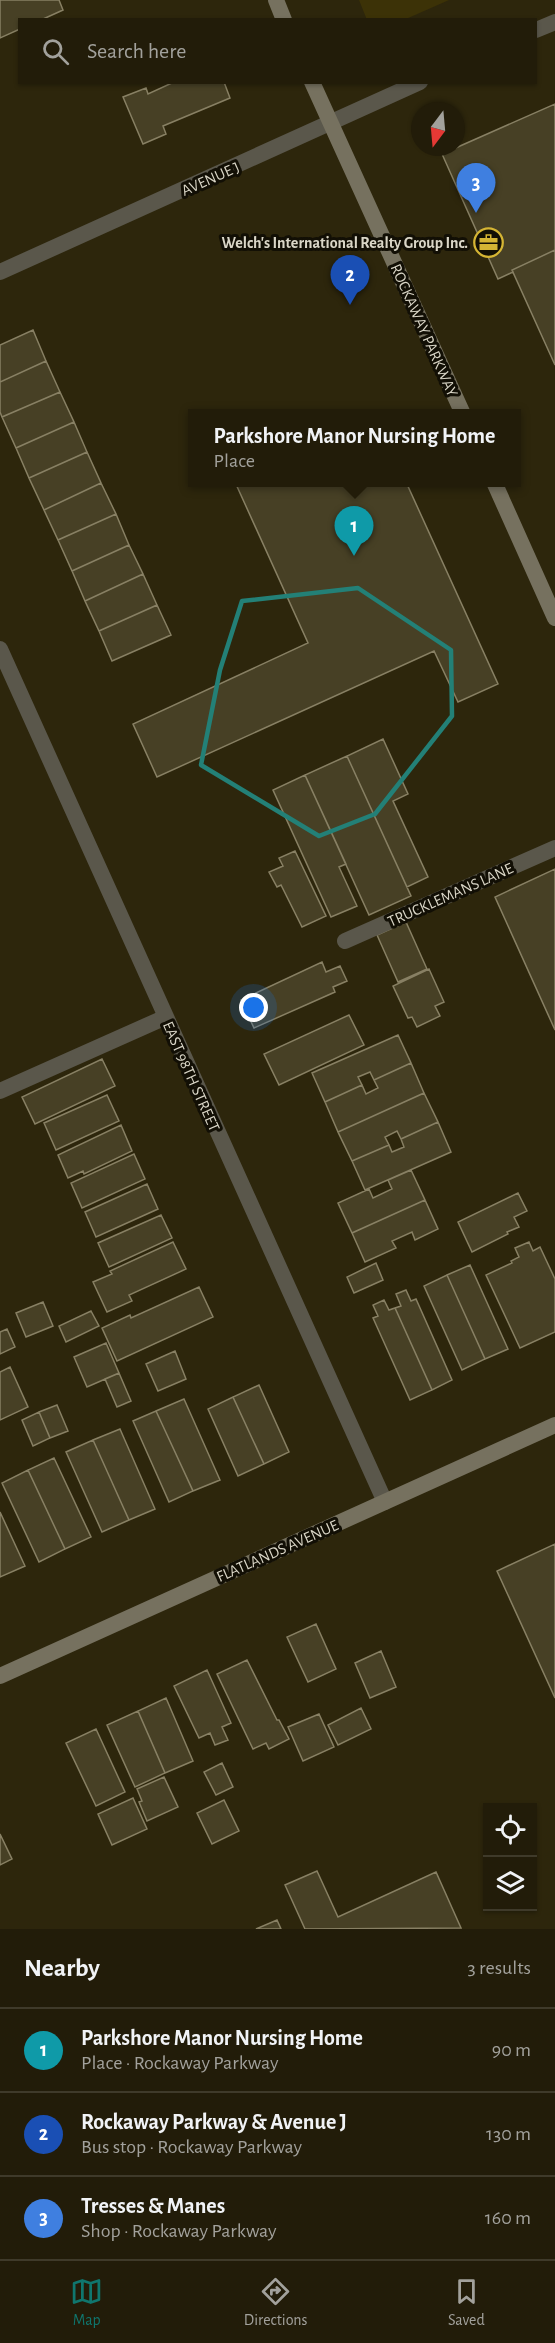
<!DOCTYPE html>
<meta charset="utf-8">
<style>
body{margin:0;font-family:"Alegreya Sans",sans-serif;background:#2a2512;color:#f1f3f6}
.controls{position:absolute;right:18px;bottom:18px;display:grid;overflow:hidden;border-radius:0px;box-shadow:0 2px 4px #0004}
.controls button{width:54px;height:54px;display:grid;place-items:center;padding:0;border:0;border-bottom:2px solid #3f3a2a;background:#221c09;color:#f1f3f6;font:30px sans-serif}
.compass{position:absolute;left:411px;top:102px;width:54px;height:54px;border-radius:50%;background:#221c09;box-shadow:0 2px 4px #0004;rotate:196deg}
.you{position:absolute;left:254px;top:1008px;width:21px;height:21px;margin:-15px;border:4px solid #fff;border-radius:50%;background:#1a73e8;box-shadow:0 0 0 9px #1a73e833}
.badge{display:grid;place-items:center;width:39px;height:39px;border-radius:50%;background:#0f766e;color:#fff;font-size:20px;font-weight:700}
.pin{position:absolute;translate:-50% -50px;filter:drop-shadow(0 2px 3px #0008)}
.pin::after{content:'';position:absolute;top:32px;width:21px;height:18px;background:inherit;clip-path:polygon(0 0,100% 0,50% 100%)}
.popup{position:absolute;left:188px;top:409px;width:333px;height:78px;box-sizing:border-box;display:grid;place-content:center;border-radius:0px;background:#221c09;filter:drop-shadow(0 2px 4px #0005);font-size:20px;white-space:nowrap;color:#a2a19c}
.popup b{font-size:22px;color:#f1f3f6}
.popup::after{content:'';position:absolute;left:50%;top:100%;margin-left:-12px;border:12px solid transparent;border-top-color:#221c09}
.list{margin:0;padding:0;list-style:none}
h2{display:flex;justify-content:space-between;align-items:center;height:78px;margin:0;padding:0 24px;font-size:26px}
h2 small{font-size:20px;font-weight:400;color:#a2a19c}
.list li{display:grid;grid-template-columns:39px 1fr auto;gap:18px;align-items:center;box-sizing:border-box;height:84px;padding:0 24px;border-top:2px solid #3f3a2a}
.list b{display:block;font-size:22px;white-space:nowrap}
.list p{margin:0;font-size:20px;white-space:nowrap;color:#a2a19c}
.list em{font-size:20px;font-style:normal;color:#a2a19c}
.icon{flex:none;width:33px;height:33px;fill:none;stroke:currentColor;stroke-width:2;stroke-linecap:round;stroke-linejoin:round}
.map{position:relative;flex:none;width:555px;height:1929px;overflow:hidden}
.search{position:absolute;background:#221c09;box-shadow:0 2px 4px #0004;left:18px;right:18px;top:18px;height:66px;display:flex;align-items:center;gap:15px;box-sizing:border-box;padding:0 21px;border-radius:0px;color:#a2a19c;font-size:22px}
.sheet{height:330px;background:#221c09}
nav{display:flex;justify-content:space-around;align-items:center;box-sizing:border-box;height:84px;border-top:2px solid #3f3a2a;background:#221c09;font-size:16px;color:#a2a19c}
nav a{display:grid;justify-items:center;gap:3px}
nav .on{color:#0f766e}
.map>svg:first-child{display:block}
.green{fill:#3c3207}
.building{fill:#474025;stroke:#888064;stroke-width:1.5}
.lines{fill:none;stroke-linecap:round;stroke-linejoin:round}
.minor{stroke:#5a574b;stroke-width:16}
.secondary{stroke:#76715f;stroke-width:16}
.marked{fill:none;stroke:#238077;stroke-width:4.5;stroke-linejoin:round}
.labels{text-anchor:middle;stroke-width:6;stroke-linejoin:round;paint-order:stroke}
.street-label{font-size:16px;fill:#dad6c7;stroke:#120f05}
.poi-label{font-size:16px;font-weight:bold;fill:#dad6c7;stroke:#120f05;text-anchor:end}
</style>
<div class="map">
<svg width="555" height="1929" viewBox="0 0 555 1929">
<rect width="100%" height="100%" fill="#2d260c"/>
<path class="green" d="M359,0h90l-43,19 -39,1z"/>
<path class="building" d="M0,0h59l4,10 -22,10h-21v9l-20,9z
M174,82h50l6,16 -67,28 3,8 -23,10 -20,-47 23,-9 2,6z
M555,104v146l-43,20 1,2 -15,7 -56,-125z
M555,250v115l-43,-95z
M33,330l13,31 -46,21v-37z
M46,361l14,31 -58,25 -2,-5v-30z
M60,392l14,30 -58,26 -14,-31z
M74,422l13,30 -58,26 -13,-30z
M87,452l14,31 -57,27 -15,-32z
M235,482h171l92,202 -40,18 -24,-51 -277,126 -24,-53 175,-81z
M101,483l15,31 -58,26 -14,-30z
M116,514l13,31 -57,26 -14,-31z
M129,545l14,29 -58,27 -13,-30z
M143,574l14,31 -58,26 -14,-30z
M157,605l14,30 -59,26 -13,-30z
M383,739l25,55 -15,7 35,76 -21,10 -60,-131z
M347,756l64,140 -42,19 -64,-140z
M305,775l41,89 -7,3 18,39 -26,11 -58,-127z
M295,851l31,65 -24,11 -21,-42 -4,2 -8,-15 14,-6 -4,-8z
M555,869v161l-60,-133z
M406,922l21,47 -29,13 -21,-47z
M322,962l4,10 14,-6 7,15 -14,6 2,5 -81,36 -13,-28z
M429,969l15,33 -9,4 5,10 -23,11 -5,-10 -4,1 -15,-32z
M349,1015l15,30 -85,40 -15,-31z
M398,1035l13,28 -37,17 -4,-8 -12,5 4,8 -37,17 -13,-29z
M102,1059l13,27 -80,38 -13,-27z
M411,1063l13,30 -86,39 -13,-30 37,-17 4,9 12,-6 -4,-8z
M424,1093l14,29 -37,17 -4,-8 -12,6 4,8 -37,16 -14,-29z
M107,1095l12,26 -63,29 -12,-27z
M438,1122l13,30 -86,38 -13,-29 37,-16 3,7 12,-5 -3,-8z
M121,1125l11,26 -48,23 -1,-3 -15,7 -10,-23z
M134,1154l11,25 -63,29 -11,-25z
M411,1170l14,30 -73,33 -14,-30 31,-14 4,9 19,-9 -4,-9z
M147,1184l11,25 -62,28 -11,-25z
M518,1193l9,18 -13,6 5,10 -12,5 1,2 -36,18 -14,-30z
M425,1200l13,29 -23,11 -3,-8 -20,9 4,7 -31,14 -13,-29z
M161,1215l11,23 -63,29 -11,-24z
M173,1242l13,27 -57,26 3,6 -25,11 -14,-30 19,-8 -2,-3z
M529,1242l4,9 7,-4 15,32v53l-35,16 -34,-73 26,-12 -1,-2 8,-4 -4,-9z
M376,1263l7,17 -29,13 -7,-16z
M470,1265l38,84 -23,10 -38,-84z
M447,1275l38,84 -23,11 -38,-84z
M199,1287l14,30 -96,44 -15,-33 28,-13 1,3z
M406,1290l5,11 5,-2 36,81 -20,10 -37,-82 6,-2 -5,-12z
M384,1300l5,10 6,-2 37,82 -22,10 -37,-82 5,-2 -5,-11z
M43,1302l10,24 -27,11 -10,-24z
M91,1311l8,15 -33,16 -7,-16z
M7,1329l8,18 -15,7v-22z
M106,1343l13,30 -32,14 -13,-30z
M175,1351l11,28 -28,12 -12,-27z
M10,1367l18,40 -28,13v-48z
M119,1373l12,28 -14,6 -12,-28z
M259,1385l30,67 -25,12 -31,-67z
M233,1397l31,67 -26,12 -30,-67z
M184,1399l36,81 -27,11 -37,-80z
M57,1405l11,26 -18,7 -11,-26z
M156,1411l37,80 -24,11 -36,-81z
M39,1412l11,26 -17,8 -11,-26z
M120,1429l35,80 -26,11 -36,-80z
M93,1440l36,80 -27,12 -36,-80z
M54,1458l37,79 -26,12 -37,-79z
M28,1470l37,79 -26,13 -37,-79z
M0,1512l25,54 -25,11z
M555,1544v154l-58,-127z
M316,1624l20,45 -28,13 -21,-45z
M381,1651l15,36 -26,11 -15,-35z
M247,1660l30,60h2l10,19 -20,10 -3,-6 -13,6 -36,-75z
M207,1670l24,53 -9,4 6,13 -13,5 -5,-12 -11,5 -25,-52z
M166,1698l27,63 -28,12 -27,-62z
M361,1708l10,21 -33,16 -10,-20z
M138,1711l27,62 -30,14 -28,-62z
M319,1714l15,33 -31,14 -15,-34z
M96,1729l29,63 -29,14 -30,-63z
M222,1763l11,24 -17,8 -12,-23z
M164,1777l14,30 -31,14 -8,-19 3,-1 -5,-12z
M133,1798l14,31 -35,16 -14,-31z
M224,1800l15,31 -27,13 -15,-31z
M0,1834l12,25 -12,6z
M317,1871l21,46 98,-45 25,56 -156,1 -20,-44z
M277,1920l4,9h-25z"/>
<g class="lines">
<path class="minor" d="M536,30l19,-8
M0,272l420,-190
M0,649l385,853
M345,941l210,-93
M0,1091l166,-74"/>
<path class="secondary" d="M276,0l8,20
M312,82l151,332
M494,482l61,136
M0,1676l555,-251"/>
</g>
<path class="marked" d="M358,588l93,62 1,66 -77,98 -56,22 -118,-71 19,-95 22,-69z"/>
<defs>
<symbol id="office-ring" viewBox="-11 -11 22 22"><circle r="9.5" fill="#120f05" stroke="#d5b534" stroke-width="1.5"/><path d="M-6-3h4V-5.5h4V-3h4V5H-6ZM-1-4.5V-3h2v-1.5ZM-6 0V1H6V0Z" fill="#d5b534"/></symbol>
</defs>
<g fill-rule="evenodd">
<use href="#office-ring" x="472" y="226" width="33" height="33"/>
</g>
<g class="labels">
<g class="street-label">
<text transform="translate(210 178) rotate(-24)" y="6">AVENUE J</text>
<text transform="translate(425 330) rotate(66)" y="6">ROCKAWAY PARKWAY</text>
<text transform="translate(450 894) rotate(-24)" y="6">TRUCKLEMANS LANE</text>
<text transform="translate(192 1076) rotate(66)" y="6">EAST 98TH STREET</text>
<text transform="translate(277 1550) rotate(-24)" y="6">FLATLANDS AVENUE</text>
</g>
<g class="poi-label">
<text x="468" y="248">Welch's International Realty Group Inc.</text>
</g>
</g>
</svg>
<div class="controls">
<button><svg class="icon" aria-label="locate" viewBox="0 0 24 24"><circle cx="12" cy="12" r="6"/><path d="M12 2v4M12 18v4M2 12h4M18 12h4"/></svg></button>
<button><svg class="icon" aria-label="layers" viewBox="0 0 24 24"><path d="M12 4l9 5-9 5-9-5zM3 14l9 5 9-5"/></svg></button>
</div>
<svg class="compass" viewBox="-18 -18 36 36"><path d="M0-13l5 13h-10z" fill="#e53935"/><path d="M0 13l5-13h-10z" fill="#a2a19c"/></svg>
<div class="you"></div>
<div class="pin badge" style="left:354px;top:556px;background:#0f9aa8">1</div>
<div class="popup"><b>Parkshore Manor Nursing Home</b>Place</div>
<div class="pin badge" style="left:350px;top:305px;background:#1a4fb4">2</div>
<div class="pin badge" style="left:476px;top:213px;background:#3f7fe0">3</div>
<div class="search"><svg class="icon" aria-label="search" viewBox="0 0 24 24"><circle cx="10" cy="10" r="6"/><path d="M15 15l6 6"/></svg>Search here</div>
</div>
<section class="sheet">
<h2>Nearby<small>3 results</small></h2>
<ul class="list">
<li><span class="badge" style="background:#0f9aa8">1</span><div><b>Parkshore Manor Nursing Home</b><p>Place · Rockaway Parkway</p></div><em>90 m</em></li>
<li><span class="badge" style="background:#1a4fb4">2</span><div><b>Rockaway Parkway &amp; Avenue J</b><p>Bus stop · Rockaway Parkway</p></div><em>130 m</em></li>
<li><span class="badge" style="background:#3f7fe0">3</span><div><b>Tresses &amp; Manes</b><p>Shop · Rockaway Parkway</p></div><em>160 m</em></li>
</ul>
</section>
<nav>
<a class="on"><svg class="icon" aria-label="map" viewBox="0 0 24 24"><path d="M3 6l6-2 6 2 6-2v14l-6 2-6-2-6 2zM9 4v14M15 6v14"/></svg>Map</a>
<a><svg class="icon" aria-label="directions" viewBox="0 0 24 24"><path d="M12 3l9 9-9 9-9-9zM9 14v-3h6M13 9l2 2-2 2"/></svg>Directions</a>
<a><svg class="icon" aria-label="saved" viewBox="0 0 24 24"><path d="M7 4h10v16l-5-4-5 4z"/></svg>Saved</a>
</nav>
